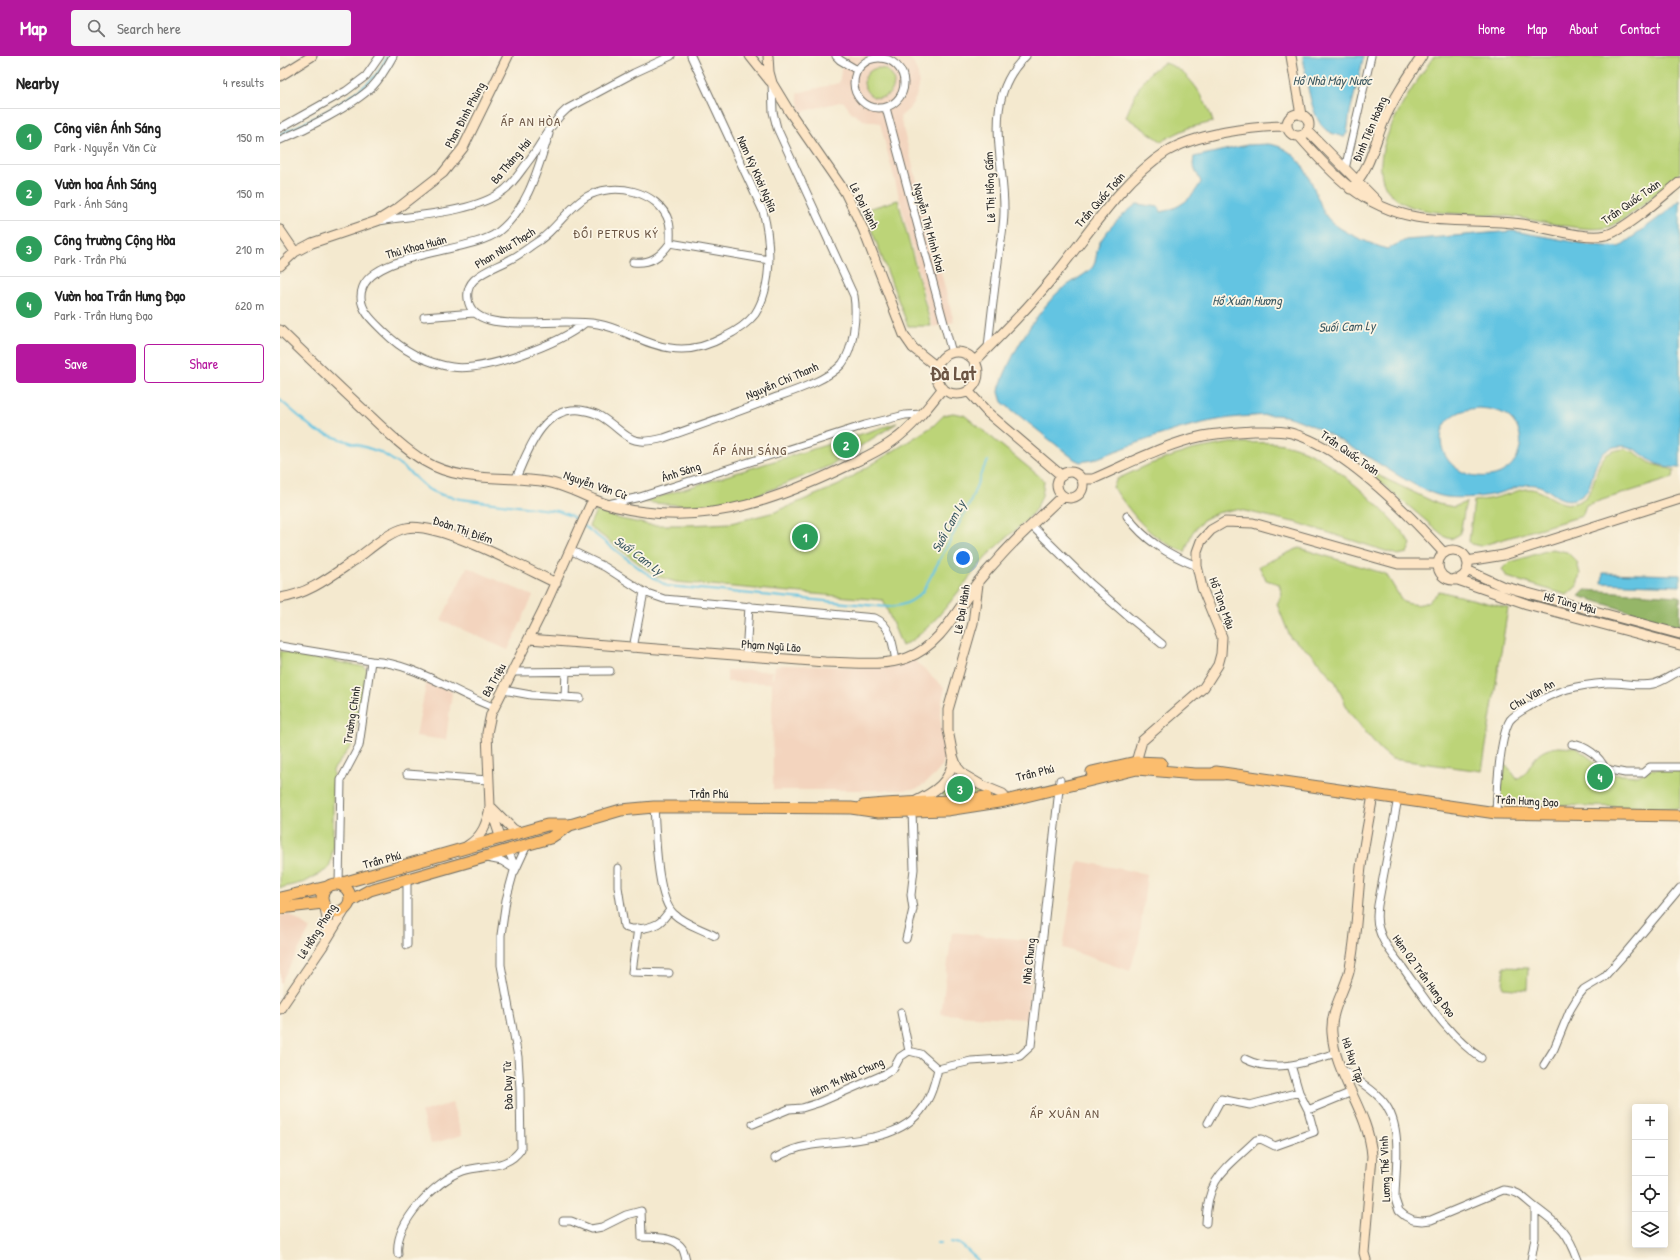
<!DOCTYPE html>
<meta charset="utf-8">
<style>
body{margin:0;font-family:"Patrick Hand",sans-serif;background:#f6f6f6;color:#222}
.controls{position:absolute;right:12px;bottom:12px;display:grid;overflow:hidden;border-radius:4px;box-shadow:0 2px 10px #0003}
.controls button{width:36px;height:36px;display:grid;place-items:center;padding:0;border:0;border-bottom:1px solid #e0e0e0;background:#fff;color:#222;font:20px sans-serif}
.you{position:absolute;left:683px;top:502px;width:14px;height:14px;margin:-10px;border:3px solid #fff;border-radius:50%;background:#1a73e8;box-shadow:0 0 0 6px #1a73e833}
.badge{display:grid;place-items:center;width:26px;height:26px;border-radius:50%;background:#b5179e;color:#fff;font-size:13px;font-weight:700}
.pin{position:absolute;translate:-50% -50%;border:2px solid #fff;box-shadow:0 1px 4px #0006}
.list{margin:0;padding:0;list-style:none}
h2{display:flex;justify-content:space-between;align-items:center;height:52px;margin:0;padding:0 16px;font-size:17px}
h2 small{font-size:13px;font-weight:400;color:#767676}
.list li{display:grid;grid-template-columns:26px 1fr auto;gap:12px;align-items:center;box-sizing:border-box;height:56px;padding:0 16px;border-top:1px solid #e0e0e0}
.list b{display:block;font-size:15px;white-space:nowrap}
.list p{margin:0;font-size:13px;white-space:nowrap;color:#767676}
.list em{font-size:13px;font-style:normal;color:#767676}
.actions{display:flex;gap:8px;padding:12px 16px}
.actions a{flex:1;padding:9px 0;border:1px solid #b5179e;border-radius:4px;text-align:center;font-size:14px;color:#b5179e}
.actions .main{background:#b5179e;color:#fff}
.icon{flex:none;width:22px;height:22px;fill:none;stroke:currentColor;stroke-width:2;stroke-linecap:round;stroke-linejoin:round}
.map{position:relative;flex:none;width:1400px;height:1204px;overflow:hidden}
header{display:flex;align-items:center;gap:24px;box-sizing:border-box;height:56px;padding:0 20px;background:#b5179e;color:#fff}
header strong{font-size:19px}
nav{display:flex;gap:22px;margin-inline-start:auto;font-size:14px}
.search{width:280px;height:36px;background:#f6f6f6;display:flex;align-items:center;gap:10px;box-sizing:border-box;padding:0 14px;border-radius:4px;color:#767676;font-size:15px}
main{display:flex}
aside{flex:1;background:#fff}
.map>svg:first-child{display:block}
.built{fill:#f3d4be}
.green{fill:#bcd478;stroke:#748052}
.forest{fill:#95b668;stroke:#60704a}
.water{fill:#63c4e2;stroke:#477886;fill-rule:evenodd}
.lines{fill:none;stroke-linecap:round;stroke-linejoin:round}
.stream{stroke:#63c4e2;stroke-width:2}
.street-casing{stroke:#716e64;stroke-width:9}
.secondary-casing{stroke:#716e64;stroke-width:11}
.primary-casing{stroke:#716e64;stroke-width:13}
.street{stroke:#fff;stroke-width:7}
.secondary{stroke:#fde5c5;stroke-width:9}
.primary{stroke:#fbbd6e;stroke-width:11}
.labels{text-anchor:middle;stroke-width:3.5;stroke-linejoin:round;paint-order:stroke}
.street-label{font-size:12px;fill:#2b2b2b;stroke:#fcf5e5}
.water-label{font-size:13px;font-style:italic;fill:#3c5962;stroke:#fcf5e5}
.neighbourhood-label{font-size:13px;letter-spacing:1px;fill:#6b5544;stroke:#fcf5e5}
.town-label{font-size:20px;font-weight:bold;fill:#6b5544;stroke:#fcf5e5}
</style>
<header>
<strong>Map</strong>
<div class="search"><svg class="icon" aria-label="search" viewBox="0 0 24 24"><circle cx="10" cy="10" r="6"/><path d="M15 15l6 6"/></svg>Search here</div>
<nav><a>Home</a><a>Map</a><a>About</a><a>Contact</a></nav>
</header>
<main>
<aside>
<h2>Nearby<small>4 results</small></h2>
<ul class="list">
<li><span class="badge" style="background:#2e9e5b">1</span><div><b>Công viên Ánh Sáng</b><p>Park · Nguyễn Văn Cừ</p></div><em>150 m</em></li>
<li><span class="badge" style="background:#2e9e5b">2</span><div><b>Vườn hoa Ánh Sáng</b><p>Park · Ánh Sáng</p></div><em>150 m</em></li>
<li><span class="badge" style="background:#2e9e5b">3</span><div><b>Công trường Cộng Hòa</b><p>Park · Trần Phú</p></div><em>210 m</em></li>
<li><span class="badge" style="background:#2e9e5b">4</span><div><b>Vườn hoa Trần Hưng Đạo</b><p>Park · Trần Hưng Đạo</p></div><em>620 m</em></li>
</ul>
<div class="actions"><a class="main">Save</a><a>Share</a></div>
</aside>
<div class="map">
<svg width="1400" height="1204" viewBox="0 0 1400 1204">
<rect width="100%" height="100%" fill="#fcf5e5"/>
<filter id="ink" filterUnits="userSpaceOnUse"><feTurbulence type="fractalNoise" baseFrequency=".025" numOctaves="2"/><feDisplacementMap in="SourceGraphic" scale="8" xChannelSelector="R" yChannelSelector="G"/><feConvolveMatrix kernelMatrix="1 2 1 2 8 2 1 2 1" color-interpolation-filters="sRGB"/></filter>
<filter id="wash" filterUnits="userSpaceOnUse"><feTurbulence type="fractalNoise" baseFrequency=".012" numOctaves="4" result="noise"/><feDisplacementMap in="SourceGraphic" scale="16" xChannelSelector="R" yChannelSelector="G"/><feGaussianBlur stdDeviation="0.9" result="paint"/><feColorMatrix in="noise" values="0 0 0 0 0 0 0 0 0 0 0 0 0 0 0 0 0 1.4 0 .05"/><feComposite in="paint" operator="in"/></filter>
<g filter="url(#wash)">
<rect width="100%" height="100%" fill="#f4e9cf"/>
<path class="built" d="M569,0h59l6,8 4,11 1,12 -4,12 -6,10 -9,8 54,205 -21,5 -53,-204 -17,-3 -11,-7 -9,-12 -42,11 -4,-19 42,-10 3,-18z
M187,511l66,29 -25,54 -67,-30z
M634,604l31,28 -5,25 5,45 -3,8 -8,10 -15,12 -14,2h-132l-1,-105 3,-18 6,-2 96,2 14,-1z
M447,614l45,1v12l-45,-1z
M147,624l25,12 -6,48 -30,-4z
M799,805l68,13 -8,67 -9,30 -67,-23 9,-57z
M9,858l21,15 -30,55v-69z
M672,876l83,9 -8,78 -86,-5z
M172,1047l10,32 -31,9 -10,-32z"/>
<path class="green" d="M1154,0h246v117c-19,16 -50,46 -72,54 -20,7 -78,-9 -102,-11 -29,-3 -66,0 -94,-9 -71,-25 -2,-115 22,-151z
M885,7c24,7 41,36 48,59l-25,6 -27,13 -35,-24c8,-21 17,-45 39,-54z
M584 27a15 15 0 1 1 30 0a15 15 0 1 1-30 0Z
M618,144l33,126h-23l-44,-116z
M673,357l11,2 80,65c-1,14 -2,19 -10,31 -10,15 -28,25 -40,38 -28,28 -58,81 -92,97l-19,-46 -207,-18 -20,-6 -67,-50 7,-15 25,8 29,6h39l42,-2 44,-11 64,-27 94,-59 11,-11z
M617,367l-68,43 -81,33 -57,7 -49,-4z
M950,387c15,0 31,-1 46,0 10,1 24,5 32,9 30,14 85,64 103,92l-4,9 -9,2 -100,-32 -62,-14 -19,4 -14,7 -11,13 -7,19c-36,-14 -50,-34 -72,-65l4,-8 33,-15 41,-14z
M1345,393l9,3 18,12 22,6 -1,8 -87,27 -4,11 -102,30 -9,-2 -2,-3 5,-40c11,-1 21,-3 31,-6 9,-2 16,-7 26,-6 19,2 32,26 55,8 3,-3 4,-8 6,-11 8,-22 7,-35 33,-37z
M1085,413l73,35 16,3 12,-5 -6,32 -9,5 -6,-2z
M1019,492l87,26 17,28c17,5 24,3 36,-11l69,17 -26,163 -90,-12 -12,-10 -31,-37 -13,-29 -23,-28 -23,-18 -13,-33 5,-10 -3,-10 -13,-4 -7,-14z
M1272,493l15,3 10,10 3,12 -3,12 -10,9 -60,-18 -5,-8 6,-6z
M0,595l85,16 2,3 -15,75 -19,25v77l-3,18 -2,4 -23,13 -25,6z
M1278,691l19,1 33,26 28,2 13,-7h29v40l-182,-6 5,-39 6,4 8,11c18,-9 11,-28 41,-32z
M683,726c8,1 16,4 17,13l-36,1 -4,-3 1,-3 7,-5z
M1224,911l24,1 -1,22 -24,-2z"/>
<path class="forest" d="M1305,534l93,6 2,2v29l-101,-31z"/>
<path class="water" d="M1023,0h61l-14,56 -3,21 -3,4c-6,-2 -13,-3 -18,-7 -16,-13 -20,-55 -23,-74z
M988,88c28,3 40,28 49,52 3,6 5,15 9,20 10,14 44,28 61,33l19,-9 107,-9 78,14 28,2 49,-36 12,-11v268c-7,0 -16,-2 -23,-4 -13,-6 -21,-19 -37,-18 -33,3 -22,43 -40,51 -22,10 -28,-10 -45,-12 -12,-2 -21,4 -32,7 -17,5 -38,7 -56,5 -22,-2 -63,-31 -84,-43 -23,-13 -48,-30 -74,-37 -11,-3 -24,-2 -36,-1 -60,3 -106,24 -161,44l-12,2 -6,-3 -72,-57 -3,-10 1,-6c12,-33 31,-65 55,-91 11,-11 28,-18 37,-27 5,-6 4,-19 8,-26 8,-14 24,-29 37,-38l22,3 2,5c19,-4 31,-13 40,-30l-8,-17 1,-8 53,-12zM1199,352c11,1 22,2 31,10 21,19 9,54 -20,58 -54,7 -71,-65 -11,-68z
M1323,517l77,2v11l-78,-3z"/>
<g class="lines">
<path class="stream" d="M0,78c26,-11 73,-35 92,-55 7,-6 11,-15 15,-23
M0,344l36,31 64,21 22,14 26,23 14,6 19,4 97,12 13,5 8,6
M304,470l59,45 24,15 221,21c15,-1 25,-5 35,-16l47,-88 12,-32 6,-10
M671,1186l9,2 18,16
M657,1187h4"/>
</g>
</g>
<g filter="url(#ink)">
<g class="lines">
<defs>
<path id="street" d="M411,0l72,155c8,31 10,75 -8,103 -7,9 -20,18 -31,23 -16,9 -35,14 -54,11 -26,-3 -47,-20 -72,-24 -24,-4 -50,-1 -74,-1 -18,0 -53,1 -56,-24 -1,-7 1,-14 6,-19 10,-10 25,-14 37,-21 10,-5 19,-13 29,-19 17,-12 28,-32 46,-43 26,-16 73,-7 83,25 2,7 1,14 1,21l99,17
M556,0l4,4 17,10
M574 27a25 25 0 1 1 50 0a25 25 0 1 1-50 0Z
M606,52l66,245
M0,72l66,-37 20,-15 14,-20
M269,78c-11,34 -21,75 -51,98 -28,22 -138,20 -137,65 0,14 13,25 22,34 19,19 43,32 69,36 33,5 107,-23 133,-44
M0,84c26,-11 72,-34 92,-53 9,-9 15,-20 21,-31
M1065,113l26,-113
M99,165c36,-6 95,-8 124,-30 10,-7 17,-19 24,-28 14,-17 23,-40 40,-54l67,-36 37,-17
M353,206c17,2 27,-5 37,-19
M144,261l50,-4
M708,292c3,-31 7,-63 11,-94 2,-14 5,-28 5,-42 1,-53 -24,-113 22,-156
M236,422c12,-27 26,-71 64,-68 6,1 14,2 20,6 28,17 26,32 64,22 37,-13 74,-26 110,-40 20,-7 54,-18 68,-34 12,-15 15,-50 12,-68l-77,-168 -4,-16 -1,-29
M328,448l32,-7 225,-72 40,-10 17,-1
M847,460c18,25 42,39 70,50
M752,470l59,58 39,34 32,26
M290,494l35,17 39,25 20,7 211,19c16,7 18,27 21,43
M0,590l91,15 -12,85 -18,34 -2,104
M353,592l11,-56
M466,600l3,-50
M91,605c44,2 81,31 122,46
M233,616l97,-1
M223,634l28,5 49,3
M285,641l1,-26
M1292,688c14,2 28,12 33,25l20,4h18l7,-6h30
M127,718l81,6
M1118,742l-20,107c-1,8 -2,16 1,24 4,15 15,27 24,39 23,32 45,68 78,90
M374,751c2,25 2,91 20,107 10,10 28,15 41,22
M1216,757c1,-22 3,-75 14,-93 5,-6 13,-10 20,-14 27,-16 46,-21 77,-23 15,-1 31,4 46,1 10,-2 18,-9 27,-13
M207,802l15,3 11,7
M338,812v19l6,39c6,6 25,2 33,-2 6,-3 9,-9 13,-14
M235,815l12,-26
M127,823v66
M358,872l-6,44 37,1
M626,883l7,-30 -2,-14 3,-26 -2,-58
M621,956l8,39
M965,1003c29,15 62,3 91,-6
M1011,1009l8,27
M1264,1009l10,-16 16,-39 9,-15 5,-6 20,-12 18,-20 58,-69
M658,1013l33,-8 31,-2 18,-3 11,-10 29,-266
M1063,1014c12,9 27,17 37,28 25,25 15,69 15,101l4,12 6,5 8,4 9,1 9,-1 72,-30c17,1 20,8 32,17 25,19 32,23 43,53
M1028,1054l44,-18
M473,1068l36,-15 13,-1 16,-5 67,-29 9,-6 6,-11 9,-6 12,3 17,15
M495,1102c11,-6 20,-10 32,-12 40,-7 98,-2 120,-45 6,-10 8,-21 11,-32
M283,1165h8l20,8 11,-2 24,-12 15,-4 1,26c12,1 32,-1 40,11 2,3 3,8 4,12
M926,1167c1,-46 19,-53 50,-83l5,-1 14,7 39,-14 -6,-22 -9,-18 -49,13 -29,-6 -13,24
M118,1198c-4,-31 37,-73 65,-83 21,-7 44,-1 58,-22l-1,-60 -2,-32 -17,-92v-30l5,-35 8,-29 -1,-9 -5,-12
M1251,1204l4,-22v-31"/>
<path id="secondary" d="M470,0l20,25
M488,0l1,16 3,11 17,28 56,81 18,37 41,106 9,13 24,19
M1011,0l10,59
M0,20l32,-20
M1007 69a11 11 0 1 1 22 0a11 11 0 1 1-22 0Z
M1027,74l70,71
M1019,80c34,39 63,71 117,81 35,6 71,2 106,7 22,3 64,16 84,11 18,-4 58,-40 74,-53
M1070,133c20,-19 23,-42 33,-66 10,-24 25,-46 39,-67
M0,174l15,22
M0,210l15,-14 17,-9 65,-22 21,-13 45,-35 20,-25 45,-92
M0,274c29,28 57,55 86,82 18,17 37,36 58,49 38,23 81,14 123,21 17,3 31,11 46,17 16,7 34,11 52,13 70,10 135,-14 198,-44 16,-8 35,-16 50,-27 20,-14 35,-34 50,-53
M656 317a21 21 0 1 1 42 0a21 21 0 1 1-42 0Z
M694,306c28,-28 56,-56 81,-87 33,-40 66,-94 111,-123 29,-18 87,-26 121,-26
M688,335l20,22 74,63
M777 429a13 13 0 1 1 26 0a13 13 0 1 1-26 0Z
M802,423h11c35,-15 72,-35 110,-43 17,-3 34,-4 51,-5 12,0 25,-1 37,2 53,14 116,79 153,120
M1158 509a15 15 0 1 1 30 0a15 15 0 1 1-30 0Z
M1187,505l37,-6 176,-56
M1187,514l35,16 178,48
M1175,523l72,25 153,41
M698,528l-5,39 -25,87v20l5,26 4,11 7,8 17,10 22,9 2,7
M0,542c29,-4 51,-22 75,-38 15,-11 33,-28 51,-32 32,-7 118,40 150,55
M249,583l296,23c26,0 57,5 82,-4 33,-12 50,-48 70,-75 7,-9 15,-17 22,-25 18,-21 43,-42 63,-62
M857,711l-1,-5 6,-21 62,-54 14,-22 3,-11 1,-17 -20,-49 -5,-22v-14l4,-11 10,-11 14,-8 28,1 145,41h40
M634,746c21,-10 37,-20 39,-44
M212,752l21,21 7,4
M221,783l-11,-33 -3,-73 4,-19 52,-104 50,-111
M187,790c15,-9 20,-22 23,-39
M45,881l3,-11 -3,-19
M0,953l43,-63 25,-41
M1086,1204l-2,-7 8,-97c-3,-45 -37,-80 -40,-123 -2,-22 12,-41 17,-61 8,-34 8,-71 12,-105 3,-24 8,-48 12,-72"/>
<path id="primary" d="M812,716l44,-10 25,1
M936,716l280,41 184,3
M583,750c41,-5 82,-2 123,-9
M59,828l208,-59h22
M42 842a14 14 0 1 1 28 0a14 14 0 1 1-28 0Z
M0,842l47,-11
M70,845l20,-11 180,-52 20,-13 51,-15 33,-3h56l141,1 28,4 68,-2 58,-9 132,-32 58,5h28
M0,852l43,-5"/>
</defs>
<use href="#street" class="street-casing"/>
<use href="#secondary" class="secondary-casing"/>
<use href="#primary" class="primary-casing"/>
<use href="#street" class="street"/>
<use href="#secondary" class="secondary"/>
<use href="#primary" class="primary"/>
</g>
</g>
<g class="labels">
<g class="street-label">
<text transform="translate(185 59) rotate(-62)" y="4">Phan Đình Phùng</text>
<text transform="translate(1090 73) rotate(-67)" y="4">Đinh Tiên Hoàng</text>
<text transform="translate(231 105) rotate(-50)" y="4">Ba Tháng Hai</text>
<text transform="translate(477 118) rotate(66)" y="4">Nam Kỳ Khởi Nghĩa</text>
<text transform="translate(710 131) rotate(-92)" y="4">Lê Thị Hồng Gấm</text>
<text transform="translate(820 144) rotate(-49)" y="4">Trần Quốc Toản</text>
<text transform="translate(1351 146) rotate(-35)" y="4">Trần Quốc Toản</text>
<text transform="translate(584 150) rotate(63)" y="4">Lê Đại Hành</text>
<text transform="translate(649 172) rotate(75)" y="4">Nguyễn Thị Minh Khai</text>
<text transform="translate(136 191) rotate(-15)" y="4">Thủ Khoa Huân</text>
<text transform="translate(225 192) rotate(-31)" y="4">Phan Như Thạch</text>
<text transform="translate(502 325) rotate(-23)" y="4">Nguyễn Chí Thanh</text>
<text transform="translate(1070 397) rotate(35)" y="4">Trần Quốc Toản</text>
<text transform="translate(401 416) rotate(-18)" y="4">Ánh Sáng</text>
<text transform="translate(315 429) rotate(19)" y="4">Nguyễn Văn Cừ</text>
<text transform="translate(183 474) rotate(19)" y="4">Đoàn Thị Điểm</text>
<text transform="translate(942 547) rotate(70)" y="4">Hồ Tùng Mậu</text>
<text transform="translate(1290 547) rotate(15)" y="4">Hồ Tùng Mậu</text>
<text transform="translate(682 553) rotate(-80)" y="4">Lê Đại Hành</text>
<text transform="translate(491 590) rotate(4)" y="4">Phạm Ngũ Lão</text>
<text transform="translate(214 624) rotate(-61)" y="4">Bà Triệu</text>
<text transform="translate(1252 639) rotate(-30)" y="4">Chu Văn An</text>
<text transform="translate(72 659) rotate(-81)" y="4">Trường Chinh</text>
<text transform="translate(755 717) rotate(-14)" y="4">Trần Phú</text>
<text x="429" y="742">Trần Phú</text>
<text transform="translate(1247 745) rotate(3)" y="4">Trần Hưng Đạo</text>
<text transform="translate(102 804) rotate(-15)" y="4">Trần Phú</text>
<text transform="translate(37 875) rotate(-58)" y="4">Lê Hồng Phong</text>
<text transform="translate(749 905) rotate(-84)" y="4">Nhà Chung</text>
<text transform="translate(1144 920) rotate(54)" y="4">Hẻm 02 Trần Hưng Đạo</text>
<text transform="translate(1073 1004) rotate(71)" y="4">Hà Huy Tập</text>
<text transform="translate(567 1021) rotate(-24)" y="4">Hẻm 14 Nhà Chung</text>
<text transform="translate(228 1030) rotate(-92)" y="4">Đào Duy Từ</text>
<text transform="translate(1105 1113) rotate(-92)" y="4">Lương Thế Vinh</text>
</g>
<g class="water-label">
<text x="1052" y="29">Hồ Nhà Máy Nước</text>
<text x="967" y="249">Hồ Xuân Hương</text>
<text transform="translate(1067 270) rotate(-2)" y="5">Suối Cam Ly</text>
<text transform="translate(668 470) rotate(-62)" y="5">Suối Cam Ly</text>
<text transform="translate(359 499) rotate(36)" y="5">Suối Cam Ly</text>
</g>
<g class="neighbourhood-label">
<text x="251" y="70">ẤP AN HÒA</text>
<text x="336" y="182">ĐỒI PETRUS KÝ</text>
<text x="470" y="399">ẤP ÁNH SÁNG</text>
<text x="785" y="1062">ẤP XUÂN AN</text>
</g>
<g class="town-label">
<text x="673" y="324">Đà Lạt</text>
</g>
</g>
</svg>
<div class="controls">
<button>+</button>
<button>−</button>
<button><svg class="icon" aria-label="locate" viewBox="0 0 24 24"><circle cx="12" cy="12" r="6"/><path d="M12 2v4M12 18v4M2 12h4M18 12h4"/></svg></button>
<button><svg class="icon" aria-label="layers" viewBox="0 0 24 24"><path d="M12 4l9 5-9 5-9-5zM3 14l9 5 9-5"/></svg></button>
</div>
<div class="you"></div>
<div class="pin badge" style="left:525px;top:481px;background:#2e9e5b">1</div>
<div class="pin badge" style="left:566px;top:389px;background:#2e9e5b">2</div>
<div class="pin badge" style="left:680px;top:733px;background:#2e9e5b">3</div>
<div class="pin badge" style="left:1320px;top:721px;background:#2e9e5b">4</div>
</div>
</main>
